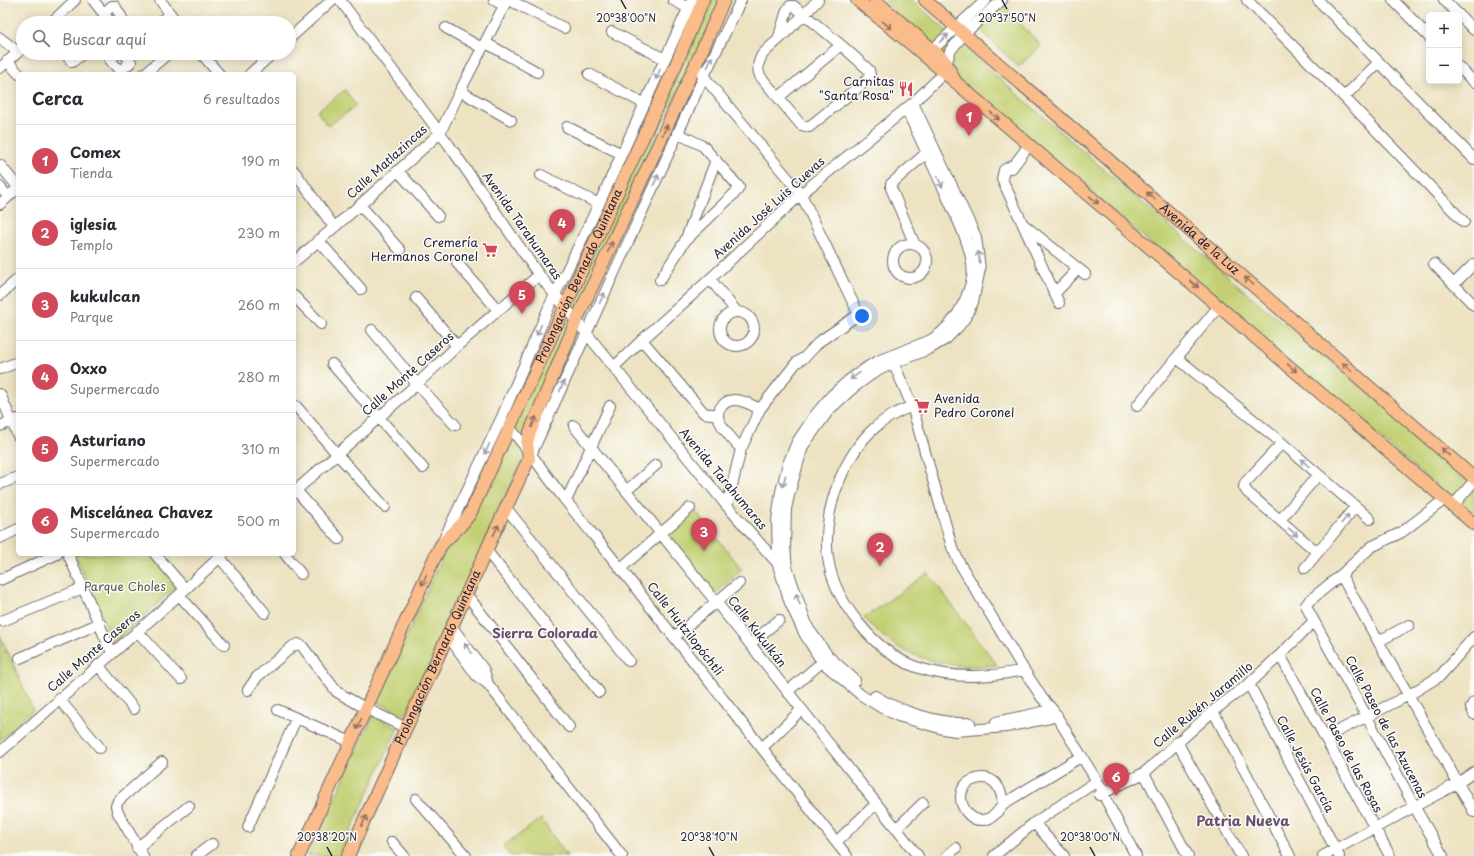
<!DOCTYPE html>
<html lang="es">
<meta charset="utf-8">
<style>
body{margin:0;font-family:"Playpen Sans",sans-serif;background:#f2f2f3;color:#2b2b33}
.controls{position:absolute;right:12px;top:12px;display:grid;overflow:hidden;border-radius:6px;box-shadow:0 2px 10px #0003}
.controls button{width:36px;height:36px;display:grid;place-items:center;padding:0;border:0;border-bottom:1px solid #e1e1e2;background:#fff;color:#2b2b33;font:20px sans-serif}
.you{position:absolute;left:862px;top:316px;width:14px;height:14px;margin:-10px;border:3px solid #fff;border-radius:50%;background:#1a73e8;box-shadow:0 0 0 6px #1a73e833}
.badge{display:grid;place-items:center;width:26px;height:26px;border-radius:50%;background:#d1495b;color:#fff;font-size:13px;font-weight:700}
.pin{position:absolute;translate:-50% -33px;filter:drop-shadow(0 1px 2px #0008)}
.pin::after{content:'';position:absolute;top:21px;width:14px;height:12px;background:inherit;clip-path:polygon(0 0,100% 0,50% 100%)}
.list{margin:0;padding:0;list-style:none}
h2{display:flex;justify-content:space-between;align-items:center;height:52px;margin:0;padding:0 16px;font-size:17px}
h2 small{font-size:13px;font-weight:400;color:#7c7c81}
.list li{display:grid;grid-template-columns:26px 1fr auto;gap:12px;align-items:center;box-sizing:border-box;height:72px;padding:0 16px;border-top:1px solid #e1e1e2}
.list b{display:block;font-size:15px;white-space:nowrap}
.list p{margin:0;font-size:13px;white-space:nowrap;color:#7c7c81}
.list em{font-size:13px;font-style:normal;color:#7c7c81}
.icon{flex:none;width:22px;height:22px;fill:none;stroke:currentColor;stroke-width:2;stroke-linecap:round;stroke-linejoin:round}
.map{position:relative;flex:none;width:1474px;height:856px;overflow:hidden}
.search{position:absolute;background:#fff;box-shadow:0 2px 10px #0003;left:16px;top:16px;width:280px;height:44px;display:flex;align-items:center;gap:10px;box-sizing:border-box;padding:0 14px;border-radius:22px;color:#7c7c81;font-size:15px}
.panel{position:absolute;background:#fff;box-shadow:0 2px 10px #0003;left:16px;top:72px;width:280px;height:484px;border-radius:6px}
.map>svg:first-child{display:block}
.green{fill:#c2d073;stroke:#727957}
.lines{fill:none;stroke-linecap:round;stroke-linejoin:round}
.minor-casing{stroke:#69666a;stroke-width:12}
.major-casing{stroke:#69666a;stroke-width:14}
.minor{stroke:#fff;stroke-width:10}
.major{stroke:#f9bc8a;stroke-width:12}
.oneway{stroke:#8e6f62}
.oneway2{stroke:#9c9ca7}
.ticks{fill:none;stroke:#22223b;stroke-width:1.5}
.labels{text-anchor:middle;stroke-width:3;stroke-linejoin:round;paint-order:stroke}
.poi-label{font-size:12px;fill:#22223b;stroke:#fdfcf7;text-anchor:end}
.street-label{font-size:12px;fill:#22223b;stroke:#fdfcf7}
.park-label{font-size:12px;fill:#52564c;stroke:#fdfcf7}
.neighbourhood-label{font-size:13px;font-weight:bold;fill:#684f6f;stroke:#fdfcf7}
.quarter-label{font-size:14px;font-weight:bold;fill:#684f6f;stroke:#fdfcf7}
.ticks-label{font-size:10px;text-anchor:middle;fill:#22223b;stroke:#fdfcf7;stroke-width:3;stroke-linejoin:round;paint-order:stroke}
</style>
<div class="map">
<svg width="1474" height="856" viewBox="0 0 1474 856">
<rect width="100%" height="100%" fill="#fdfcf7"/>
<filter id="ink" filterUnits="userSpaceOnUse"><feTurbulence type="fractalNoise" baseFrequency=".025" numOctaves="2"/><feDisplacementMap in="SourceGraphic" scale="8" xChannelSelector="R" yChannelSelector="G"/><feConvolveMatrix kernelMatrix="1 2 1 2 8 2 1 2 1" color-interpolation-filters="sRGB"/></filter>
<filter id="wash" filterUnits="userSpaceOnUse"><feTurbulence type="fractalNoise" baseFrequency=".012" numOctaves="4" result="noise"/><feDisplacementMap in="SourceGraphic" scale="16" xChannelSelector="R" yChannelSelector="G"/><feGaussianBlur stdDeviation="0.9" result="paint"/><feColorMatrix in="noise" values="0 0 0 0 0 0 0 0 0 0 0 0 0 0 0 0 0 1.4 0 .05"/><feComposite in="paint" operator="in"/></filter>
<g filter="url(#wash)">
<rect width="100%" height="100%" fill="#ede3c2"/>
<path class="green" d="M707,0h15l-78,160 -120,296 -118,259 -29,-13 67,-149 6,-10z
M884,0h28l106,95 230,199 225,185 1,39 -515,-438z
M1004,5l37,41 -23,21 -39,-39z
M345,90l11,16 -28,20 -11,-15z
M693,508l49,61 -28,26 -49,-61z
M75,554h75l28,31 -65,58z
M928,573l69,92c-35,4 -73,-2 -102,-20 -12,-8 -21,-17 -31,-27z
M0,635l7,16 -3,1h4l25,58 -33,30z
M373,716l25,12 -59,128h-31z
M541,819l26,37h-57l-7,-10z"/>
</g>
<g filter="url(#ink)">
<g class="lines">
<defs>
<path id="minor" d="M93,0l18,23
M160,0l17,23
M340,0l109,145 90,130 188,231 52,59
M494,0l11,6
M509,0l55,28
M673,0l15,8
M1247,0l97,97 120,125
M1318,0l156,159
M1393,0l36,37
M1444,0l15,15
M104,13l8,-7h3l7,12 -5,5
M1459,15l15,15
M51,23l24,-23
M158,23l12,-9
M446,28l36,20
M612,32l53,27
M0,38l18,14
M289,39l43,-39
M778,40l9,-30 3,-4h4l47,39 28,25 1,5 -3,5 -58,47 -8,-2 -41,-49c-3,-7 -2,-14 2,-21 5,-6 13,-12 18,-17 13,-12 26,-25 38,-38
M486,43l51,29
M932,50l54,-50
M65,53l7,9 8,-6v-3
M117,53l-7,7 10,11 11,-9 -7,-9
M201,53l18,21
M7,61l12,13
M695,66l106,128 57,119 -3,4 -35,24 -15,16 -9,6 -36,46 -19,40 -14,57
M1459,67l15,15
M0,68l23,-20
M144,74l25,-21
M250,74l23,-21
M589,74l56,30
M460,91l51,29
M779,97l62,-52
M1344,97l35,-35
M906,109c13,27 26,55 39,83 10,23 31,60 27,86 -2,9 -5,18 -9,26 -7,15 -18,27 -32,36l-51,20 -11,6 -20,14 -18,16 -16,19 -18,27 -9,22 -7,27 -4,29 1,45 12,38 14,30 18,29 39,33 21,13 16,8 45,13 13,2 50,-4 44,-9 7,-3
M567,127l55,27
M677,133l26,13 36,41 -2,4 -52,50
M1015,164l-11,6 -2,9 57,124
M0,165l18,22
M1012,168l17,-23
M294,171l40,56
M398,171l40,45
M541,175l58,29
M0,187l8,10
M0,204l18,-16
M360,205l40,45
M1024,225l61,49
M318,240l43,49
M893 261a17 17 0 1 1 34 0a17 17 0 1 1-34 0Z
M915,245l-24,-57v-4l40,-35
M294,262l66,-57 80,-72 20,-42 47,-91
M457,263l41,47
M1434,264l40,41
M710,279l27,33
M660,280l25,-39 31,-81
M1454,284l20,-20
M1055,293l23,-24
M0,295l18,-16
M294,296l27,28
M416,298l41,48
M720 329a17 17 0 1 1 34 0a17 17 0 1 1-34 0Z
M372,330l45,54 38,41
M642,340l62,73 14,2
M890,358l7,13 15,35 40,141 8,17 64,106 18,28 10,11 45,72 7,11 2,8 30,56
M1177,358l105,85 88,76
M332,364l91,104
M614,367l28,-27 68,-61 91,-85 112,-91 31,-30 6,-22 15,-18 37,-33
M0,369l18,-7
M0,394l18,42
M296,406l41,48 48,53
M912,406c-34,13 -52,32 -68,64 -13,27 -20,59 -16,88 6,44 47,94 88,109 35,12 72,11 108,3
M1137,406l82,-100
M505,423c23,24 40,52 61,78 27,34 56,68 82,103l199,252
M0,426l17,-7
M574,426l176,218 168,212
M1282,443l-37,40 -1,4 3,5 70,60
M741,449c-7,-8 -22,-23 -23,-33 0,-4 2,-9 5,-11 10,-11 26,-1 37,4
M529,459l175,-383 37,-76
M0,484l18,-7
M294,488l45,51
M626,491l30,-26
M294,492l123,-108 40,-38 82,-71
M566,501l44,-95
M1453,506l21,-25
M506,508l123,153
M1280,520l38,-45
M0,538l18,-9
M443,541l58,-122 48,-112 50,-103 93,-204
M486,550l113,142
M68,554l44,99
M155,554l30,35
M217,554l48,59
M285,554l16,20
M621,568l69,-60
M1305,568l50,-61
M1341,575l133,237
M0,580l57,-26
M179,595l45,50
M467,595l102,132
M2,621l81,-33
M452,627l32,43 4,14
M137,631l44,48
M448,636l29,40 11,8 134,172
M674,637l65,-54
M1379,641l30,-16
M750,644l29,-24
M1280,655l110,201
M20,658l80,-35
M98,665l36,44
M855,680l-27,-24 -20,-28 -21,-60 -2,-21 1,-38 4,-18 13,-45 26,-36 24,-22 26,-19 50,-20 17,-10 13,-13 6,-8 8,-16 7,-33 -4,-32 -63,-134
M1249,684l90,172
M248,690l9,-13 36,-31 5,-2 4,2 35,46 28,16 41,20
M787,692l35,-30
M875,696c24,15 67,29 95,27
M59,699l41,49
M1474,702l-3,5 3,7
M278,710l73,32
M1213,711l77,145
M996,722l51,-11 5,-2
M1326,737l83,-42 31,-19 34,-39
M1177,742l64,114
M762,748l39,-38
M0,752l179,-157 44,-41
M1144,773l44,83
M1099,795l45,-22 69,-62 36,-27 31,-29 34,-34
M416,799l50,57
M1003,804c-1,-14 -8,-30 -27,-25 -36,10 1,69 27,25l79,-48
M1034,823l30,33
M248,827l48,-108
M896,829l27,-26
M392,842l12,14
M836,842l40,-38
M137,848l52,-42
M143,856l-25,-43 -2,-7 2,-5 44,-39
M196,856l16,-12
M947,856l9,-8
M994,856l40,-33 63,-42
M1323,856l135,-73 16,-11
M1443,856l-29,-50 -47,-89 -57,-103 -4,-9 3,-4 32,-26 30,-28 31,-15 43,-33"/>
<g id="major">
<path d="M857,0l48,39 569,485"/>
<path d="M875,0l65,56 6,7 8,16"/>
<path id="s1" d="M925,0l549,478"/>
<path id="s2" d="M299,856l135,-297 7,-14 20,-20 9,-11 205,-447 28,-67"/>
<path id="s3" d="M348,856l143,-316 33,-71 5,-10 -2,-16 3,-11 46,-111 119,-255 29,-66"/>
</g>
</defs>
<use href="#minor" class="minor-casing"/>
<use href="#major" class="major-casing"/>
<use href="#minor" class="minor"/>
<use href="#major" class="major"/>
</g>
<defs><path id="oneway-shaft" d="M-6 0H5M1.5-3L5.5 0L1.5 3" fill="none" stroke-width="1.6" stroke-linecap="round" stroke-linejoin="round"/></defs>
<g class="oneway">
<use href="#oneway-shaft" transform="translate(887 25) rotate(39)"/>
<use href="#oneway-shaft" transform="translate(995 116) rotate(41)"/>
<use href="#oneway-shaft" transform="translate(665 130) rotate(-65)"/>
<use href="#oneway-shaft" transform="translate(1151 196) rotate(-139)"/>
<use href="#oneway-shaft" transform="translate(1094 200) rotate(40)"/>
<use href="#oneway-shaft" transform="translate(610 247) rotate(-65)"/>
<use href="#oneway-shaft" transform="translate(1249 281) rotate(-139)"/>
<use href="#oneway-shaft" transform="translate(1194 284) rotate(40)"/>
<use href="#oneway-shaft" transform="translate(1347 367) rotate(-139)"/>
<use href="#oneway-shaft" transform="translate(1292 368) rotate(40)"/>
<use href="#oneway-shaft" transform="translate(534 422) rotate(-68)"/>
<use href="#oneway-shaft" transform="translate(1445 452) rotate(-139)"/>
<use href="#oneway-shaft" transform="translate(496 530) rotate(-64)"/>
<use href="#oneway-shaft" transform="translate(424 580) rotate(115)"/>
<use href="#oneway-shaft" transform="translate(359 724) rotate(113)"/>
<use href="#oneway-shaft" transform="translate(364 821) rotate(-65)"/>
</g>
<g class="oneway2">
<use href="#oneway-shaft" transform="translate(944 38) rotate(-43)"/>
<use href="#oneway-shaft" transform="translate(710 62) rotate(-65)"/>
<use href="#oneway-shaft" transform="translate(658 74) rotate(114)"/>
<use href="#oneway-shaft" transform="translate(656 180) rotate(-65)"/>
<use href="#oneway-shaft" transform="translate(940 182) rotate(66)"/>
<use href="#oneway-shaft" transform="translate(979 257) rotate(-98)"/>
<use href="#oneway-shaft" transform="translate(602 298) rotate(-65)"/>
<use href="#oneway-shaft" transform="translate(539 330) rotate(113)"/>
<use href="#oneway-shaft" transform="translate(855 376) rotate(145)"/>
<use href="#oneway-shaft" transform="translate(562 386) rotate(-66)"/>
<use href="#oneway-shaft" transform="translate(487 449) rotate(115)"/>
<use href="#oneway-shaft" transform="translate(1305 463) rotate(-138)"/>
<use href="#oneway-shaft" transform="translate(784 481) rotate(105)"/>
<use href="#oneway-shaft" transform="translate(1345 519) rotate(-50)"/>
<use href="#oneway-shaft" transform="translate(1293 532) rotate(41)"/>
<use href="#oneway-shaft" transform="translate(798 599) rotate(-110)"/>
<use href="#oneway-shaft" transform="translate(468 648) rotate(-127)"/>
</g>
</g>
<path class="ticks" d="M621,0l5,9M1002,0l5,9M327,847l5,9M709,847l5,9M1090,847l5,9"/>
<defs>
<symbol id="restaurant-bare" viewBox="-9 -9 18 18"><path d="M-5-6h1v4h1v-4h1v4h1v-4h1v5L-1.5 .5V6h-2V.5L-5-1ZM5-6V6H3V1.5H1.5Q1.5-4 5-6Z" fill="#d1495b" stroke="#fdfcf7" stroke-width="2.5" paint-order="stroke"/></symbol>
<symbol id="supermarket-bare" viewBox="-9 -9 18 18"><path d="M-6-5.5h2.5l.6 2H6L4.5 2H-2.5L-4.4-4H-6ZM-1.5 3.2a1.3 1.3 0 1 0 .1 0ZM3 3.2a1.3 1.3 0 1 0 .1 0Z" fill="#d1495b" stroke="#fdfcf7" stroke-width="2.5" paint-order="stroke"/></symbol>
</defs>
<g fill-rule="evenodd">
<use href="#restaurant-bare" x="895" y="78" width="22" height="22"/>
<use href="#supermarket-bare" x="479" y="239" width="22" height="22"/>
<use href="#supermarket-bare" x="911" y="395" width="22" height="22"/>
</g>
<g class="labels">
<g class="poi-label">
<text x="894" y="86">Carnitas<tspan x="894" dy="14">"Santa Rosa"</tspan></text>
<text x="478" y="247">Cremería<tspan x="478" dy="14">Hermanos Coronel</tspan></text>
<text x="934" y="403" text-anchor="start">Avenida<tspan x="934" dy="14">Pedro Coronel</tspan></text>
</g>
<g class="street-label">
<text transform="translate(387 162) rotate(-42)" y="4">Calle Matlazincas</text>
<text transform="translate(769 208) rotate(-42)" y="4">Avenida José Luis Cuevas</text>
<text transform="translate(522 226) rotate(55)" y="4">Avenida Tarahumaras</text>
<text dy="4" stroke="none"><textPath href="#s1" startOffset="364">Avenida de la Luz</textPath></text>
<text dy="4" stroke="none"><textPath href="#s2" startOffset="646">Prolongación Bernardo Quintana</textPath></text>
<text transform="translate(408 374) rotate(-42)" y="4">Calle Monte Caseros</text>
<text transform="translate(723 479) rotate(50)" y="4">Avenida Tarahumaras</text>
<text transform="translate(685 629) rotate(52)" y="4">Calle Huitzilopóchtli</text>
<text transform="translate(757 632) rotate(52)" y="4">Calle Kukulkán</text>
<text transform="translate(94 651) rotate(-41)" y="4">Calle Monte Caseros</text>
<text dy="4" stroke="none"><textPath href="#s3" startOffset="218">Prolongación Bernardo Quintana</textPath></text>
<text transform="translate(1203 705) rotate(-40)" y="4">Calle Rubén Jaramillo</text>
<text transform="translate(1386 727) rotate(62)" y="4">Calle Paseo de las Azucenas</text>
<text transform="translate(1346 750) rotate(62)" y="4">Calle Paseo de las Rosas</text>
<text transform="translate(1305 764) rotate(62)" y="4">Calle Jesús García</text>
</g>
<g class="park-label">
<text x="125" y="591">Parque Choles</text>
</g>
<g class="neighbourhood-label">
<text x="545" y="638">Sierra Colorada</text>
</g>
<g class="quarter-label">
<text x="1243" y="826">Patria Nueva</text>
</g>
</g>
<g class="ticks-label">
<text x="626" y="22">20°38'00"N</text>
<text x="1007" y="22">20°37'50"N</text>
<text x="327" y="841">20°38'20"N</text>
<text x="709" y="841">20°38'10"N</text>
<text x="1090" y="841">20°38'00"N</text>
</g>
</svg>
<div class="controls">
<button>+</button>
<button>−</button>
</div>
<div class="you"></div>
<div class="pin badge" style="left:969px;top:136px">1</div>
<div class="pin badge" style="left:880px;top:566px">2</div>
<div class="pin badge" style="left:704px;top:551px">3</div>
<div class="pin badge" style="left:562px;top:242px">4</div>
<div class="pin badge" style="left:522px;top:314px">5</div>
<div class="pin badge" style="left:1116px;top:796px">6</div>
<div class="search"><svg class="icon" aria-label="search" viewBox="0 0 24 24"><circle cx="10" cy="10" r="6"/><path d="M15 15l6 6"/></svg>Buscar aquí</div>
<section class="panel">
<h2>Cerca<small>6 resultados</small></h2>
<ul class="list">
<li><span class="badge">1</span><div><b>Comex</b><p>Tienda</p></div><em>190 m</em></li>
<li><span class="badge">2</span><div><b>iglesia</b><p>Templo</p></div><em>230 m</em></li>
<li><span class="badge">3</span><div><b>kukulcan</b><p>Parque</p></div><em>260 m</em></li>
<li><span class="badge">4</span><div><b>Oxxo</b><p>Supermercado</p></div><em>280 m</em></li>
<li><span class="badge">5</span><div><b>Asturiano</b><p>Supermercado</p></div><em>310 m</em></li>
<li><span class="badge">6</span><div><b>Miscelánea Chavez</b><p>Supermercado</p></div><em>500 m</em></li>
</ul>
</section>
</div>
